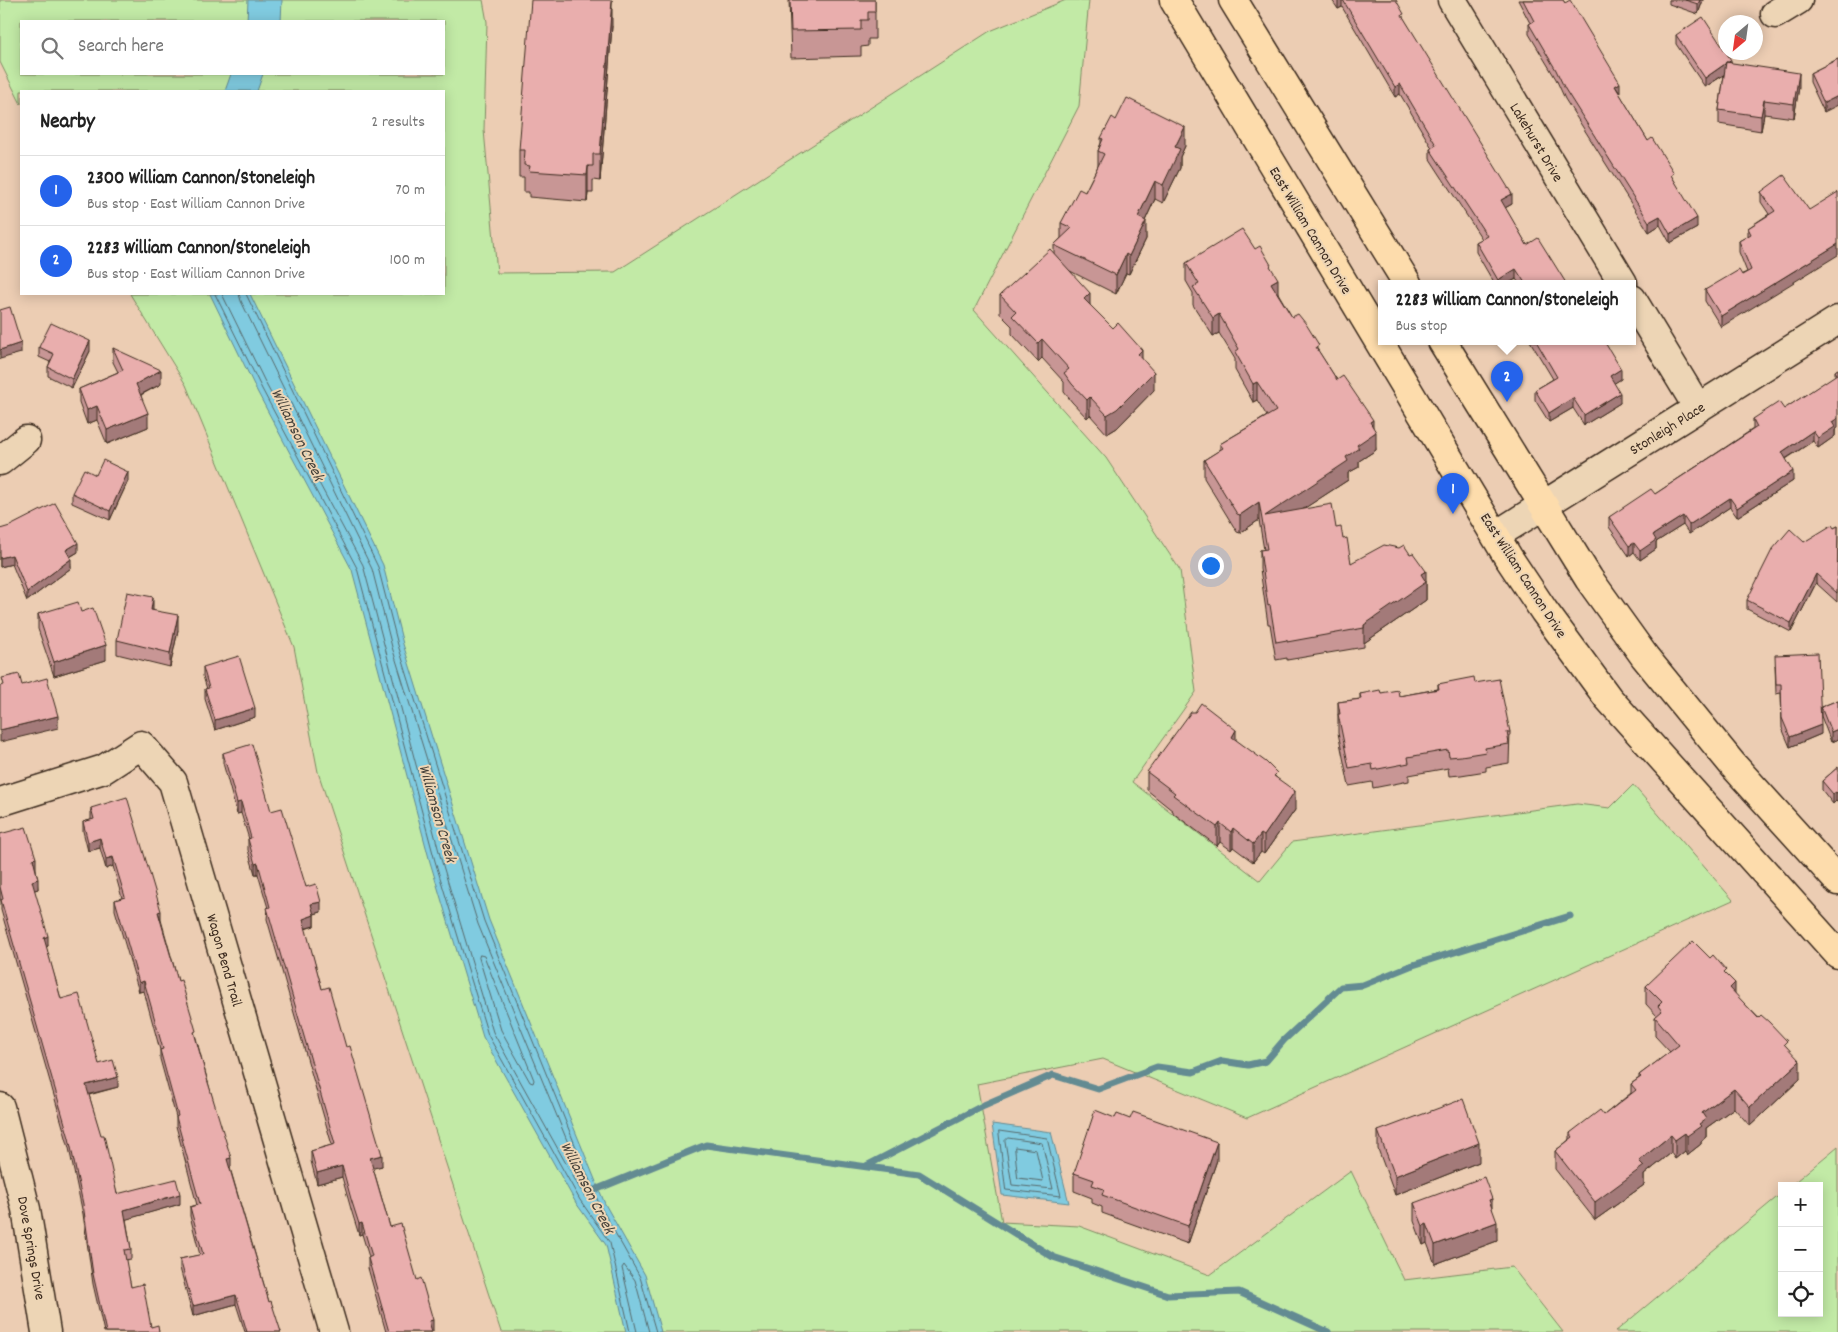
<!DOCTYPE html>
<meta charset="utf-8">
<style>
body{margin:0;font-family:Dekko,sans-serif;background:#f2f2f2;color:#222}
.controls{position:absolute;right:15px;bottom:15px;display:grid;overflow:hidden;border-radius:0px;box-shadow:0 2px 12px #0003}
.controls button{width:45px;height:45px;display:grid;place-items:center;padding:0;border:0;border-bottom:1px solid #e0e0e0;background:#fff;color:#222;font:25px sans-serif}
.compass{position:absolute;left:1718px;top:15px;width:45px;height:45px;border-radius:50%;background:#fff;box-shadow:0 2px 12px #0003;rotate:209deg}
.you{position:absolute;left:1210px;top:565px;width:18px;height:18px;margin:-12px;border:4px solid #fff;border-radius:50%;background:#1a73e8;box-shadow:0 0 0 8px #1a73e833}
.badge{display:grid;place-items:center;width:32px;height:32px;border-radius:50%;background:#2563eb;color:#fff;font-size:16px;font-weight:700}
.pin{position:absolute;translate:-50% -41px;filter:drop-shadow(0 1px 2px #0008)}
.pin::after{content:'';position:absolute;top:26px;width:18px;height:15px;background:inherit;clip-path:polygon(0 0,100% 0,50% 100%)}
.popup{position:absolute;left:1378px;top:280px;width:258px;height:65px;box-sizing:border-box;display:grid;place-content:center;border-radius:0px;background:#fff;filter:drop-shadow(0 1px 4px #0005);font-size:16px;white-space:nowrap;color:#767676}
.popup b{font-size:19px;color:#222}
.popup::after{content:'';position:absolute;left:50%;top:100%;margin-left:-10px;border:10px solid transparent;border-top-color:#fff}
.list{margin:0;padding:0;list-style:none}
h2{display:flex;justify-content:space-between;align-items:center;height:65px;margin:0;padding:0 20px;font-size:21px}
h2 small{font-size:16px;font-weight:400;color:#767676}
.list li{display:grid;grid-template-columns:32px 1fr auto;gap:15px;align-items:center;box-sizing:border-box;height:70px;padding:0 20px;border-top:1px solid #e0e0e0}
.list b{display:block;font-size:19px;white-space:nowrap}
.list p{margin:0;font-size:16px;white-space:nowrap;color:#767676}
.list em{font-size:16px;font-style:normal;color:#767676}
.icon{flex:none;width:28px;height:28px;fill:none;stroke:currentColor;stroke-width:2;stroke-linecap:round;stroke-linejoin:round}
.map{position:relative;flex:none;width:1838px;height:1332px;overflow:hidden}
.search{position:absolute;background:#fff;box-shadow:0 2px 12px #0003;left:20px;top:20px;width:425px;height:55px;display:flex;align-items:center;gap:12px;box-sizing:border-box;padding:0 18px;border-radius:0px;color:#767676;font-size:19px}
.panel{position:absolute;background:#fff;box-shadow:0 2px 12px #0003;left:20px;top:90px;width:425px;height:205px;border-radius:0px}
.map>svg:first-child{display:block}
.green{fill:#c2eaa6;stroke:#7e8a62;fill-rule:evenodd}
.water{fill:#80cbe0;stroke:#648b92}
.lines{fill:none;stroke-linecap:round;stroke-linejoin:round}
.shore{stroke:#576a6c;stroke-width:1}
.stream{stroke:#648b92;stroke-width:7}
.minor-casing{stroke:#3b2a1e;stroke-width:31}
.major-casing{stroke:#3b2a1e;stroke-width:31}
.minor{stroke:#edd5b5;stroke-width:28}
.major{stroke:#fddcac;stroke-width:28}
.wall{fill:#c89695;stroke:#3b2a1e}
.shaded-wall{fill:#a37a79;stroke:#3b2a1e}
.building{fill:#e9aead;stroke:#3b2a1e}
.labels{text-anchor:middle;stroke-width:4;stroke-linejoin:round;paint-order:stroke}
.street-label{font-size:15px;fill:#3b2a1e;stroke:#edd5b5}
.water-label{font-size:16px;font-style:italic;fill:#45423b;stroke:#edd5b5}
</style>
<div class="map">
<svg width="1838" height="1332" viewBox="0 0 1838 1332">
<rect width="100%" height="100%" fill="#eccdb3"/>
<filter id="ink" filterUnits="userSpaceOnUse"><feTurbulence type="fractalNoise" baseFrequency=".02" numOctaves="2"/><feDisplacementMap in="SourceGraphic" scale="10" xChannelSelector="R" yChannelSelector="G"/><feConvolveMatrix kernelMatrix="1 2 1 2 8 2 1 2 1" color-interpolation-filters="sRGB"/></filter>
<g filter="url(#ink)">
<path class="green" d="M0,0h483l4,22 -3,108 13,143 118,-1 375,-241 76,-31h23l-10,106 -105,204 132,148 74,112 16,122 -64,90 128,99 32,-39 285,-38 33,4 23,-23 100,115 -486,218 -144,-59 -126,25 25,138 77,4 131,49 141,-104 53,109 108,-13 51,65h-1062l-183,-560 -24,-125 -108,-262 -56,-91h314v-203h-423v13l-21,-42zM21,21h423v53h-423z
M1838,1146v186h-223l167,-139v120h37v-127h-29z"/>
<path class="water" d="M248,0h34l-1,21h-34z
M231,74h32l-6,17h-32z
M210,294h40l133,271 20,79 86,276 116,284 40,71 16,57h-35l-20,-87 -30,-42 -93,-166 -53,-175 -78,-292 -95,-179z
M992,1124l59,8 18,71 -67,-8z"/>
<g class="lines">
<path class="shore" d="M215,294l47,95 95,179 78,293 53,174 92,165 30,43 20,89
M222,294l45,92 96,179 78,294 52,173 91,164 3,1 2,-3 -111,-270 -86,-277 -20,-78 -131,-268 -2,-7
M246,294l132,273 20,78 86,276 116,285 40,71 16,55
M480,955l4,1 50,124 -1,3 -3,-1 -29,-52 -22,-72z
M999,1131l48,7 14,58 -55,-6z
M1008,1138l34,5 11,46 -41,-4 -7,-44z
M1015,1147l21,3 7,31 -25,-3z
M637,1332l-15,-64 2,-3 11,15 14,52"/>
<path class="stream" d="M866,1166l118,-61 69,-30 45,14 59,-22 36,5 29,-11 26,4 18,-4 18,-21 57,-53 22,-2 47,-19 160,-50
M590,1192l116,-47 213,29 134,83 115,38 71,-3 89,40"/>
<defs>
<path id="minor" d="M1452,0l171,283
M1775,14l23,-14
M1632,299l66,109
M0,461l26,-21
M1496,535l342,-215
M0,802l104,-33 37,-24 32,37 161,550
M0,1107l26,102 20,123"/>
<path id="major" d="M1174,0l334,557 36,54 64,87 230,256
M1233,0l174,283
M1442,341l147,238 56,78 88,108 105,116"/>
</defs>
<use href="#minor" class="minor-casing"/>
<use href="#major" class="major-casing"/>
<use href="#minor" class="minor"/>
<use href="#major" class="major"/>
</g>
<path class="wall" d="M789,0h86v39h-7v7l-7,1v9l-70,2z
M1332,0h64l8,19 108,185 -7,4 22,37 39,38h-47l-3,-4 -7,4h-15l-18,-31v-10l6,-3 -52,-80v-10l2,-1 -32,-54 -5,3 -53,-90 -4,2z
M1518,0h45l85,141 26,39 23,48 -27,15 -10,-18 -11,7 -84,-133 -9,-20 -27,-45v-10l1,-1z
M1669,0h34l-5,14 -29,-10z
M612,26l-12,155 -7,-1v13h-5l-1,9 -58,-5v-5h-5v-15h-5v-27z
M1676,35l55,28 68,24 -5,31 -30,-4 -3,17 -42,-7v-14l5,-35 -19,12 -29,-43z
M1838,59l-14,53 -14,-30v-9z
M1101,138l84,8 -5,11v11l-17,35 -8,-4 -10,22 1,18 -17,35 -3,-1 -10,21 -46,-23 20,34 52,54 12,31 -37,38 -10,6 -17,-19 -3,3 -15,-16 -8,-10v-10l-22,-24 -4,4 -26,-28v-8l-12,-12v-19l54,-41v-9l7,-7v-15l24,-31 13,-26v-15l3,-8z
M1761,192l48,18 -88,117 -16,-26v-11l42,-18 -8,-20v-11l9,-5v-8l21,-14 -8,-12z
M1255,249l16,19 7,25 14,24 27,35 18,28 36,47 3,23 -17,11v6l-11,6v7l-45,29 33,19 7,11 8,24 75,18v19l-62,43v4l-77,13v-2l-11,2 -6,-36h-2l-8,-55v-19h4l-5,-30 -19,13 -3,-1 -33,-54v-18l16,-10v-6l47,-28 -10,-16 -4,2 -18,-32v-11l-16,-26 -6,3 -20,-31v-12l-7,-12v-18z
M1530,341h74l17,38 -7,4 6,20 -36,22 -11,-17 -24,14 -14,-22v-10l18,-11z
M39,347l51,4 -18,37 -24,-12v-9l2,-5 -11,-5z
M113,348l48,36 -20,11 7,32 -41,17 -10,-24 -10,4 -8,-22v-13l39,-17 -5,-10z
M1838,369l-3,67 -17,12 -5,-7 -27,18 7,22 -56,36 -7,-10 -41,27 -6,-9 -27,17v7l-16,11 -6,-8 -5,4 -20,-29v-10l46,-23 98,-65v-10l31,-10 51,-33v-5z
M96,475l32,6 -18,39 -38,-17v-10z
M1838,526l-1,76 -21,-19 -25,49 -44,-23v-9l57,-58 30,-14z
M0,529l78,23 -8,5 1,11 -44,33 -15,-37 -12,3z
M153,610l25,20 -8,37 -53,-13v-14z
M81,612l25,48 -52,16 -16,-47v-15z
M1775,665l46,69 -31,13 -8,-19 -1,-35 -5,1z
M203,667l52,50 -40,13 -10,-31v-10h2l-4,-13z
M1475,683l35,49 -1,31 -23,4v4l-25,4 -12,1 -1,-8 -39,7v6l-36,7 -1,-6 -23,4 -11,-53v-31l22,-3v-5l21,-1 18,3 39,-7v-5z
M1838,700v39l-7,3 -10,-26v-9z
M1236,740l41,38 18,32 -31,44 -3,-2 -8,10 -20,-15 -2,3 -11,-8 -3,4 -44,-33v-2l-26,-21v-18z
M223,753l48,58 35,76 15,25 -7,2v12l-9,3 17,60 60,177 -9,2 17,59 43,104 -1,1h-46l-18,-64v-10l1,-1 -7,-23 -3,1 -8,-26 -9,-32 -25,7 -6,-23v-10l21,-6 -65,-226 1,-11 -10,-34h-3l-7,-24v-11h1l-8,-26 -4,1 -14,-51z
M1838,767v36l-2,-2 -3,3 -11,-14v-9z
M91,808l70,112 17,61 18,57 35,129 -1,1 39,134 12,30h-36l-9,-28 -43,12 -13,-48v-9l20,-4 -10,-39v-9l7,-2 -21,-79v-9l-16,-58v-9l-16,-59 -5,1 -24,-82v-10l7,-2 -9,-32 -7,3 -6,-21 -12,3 -5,-20v-9l8,-2z
M0,834l36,34 2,21 -4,1 14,56 -2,1 15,52 38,65 19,23 -29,8 28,99 63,10 -54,15 5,30v10l-6,1 6,27 20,40 8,5h-55l-11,-48 -10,-70 -14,-66 -68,-238v-8l-1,-5z
M1710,958l16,16 9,20 52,53 13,32 -50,47 -16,-18 -28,20v9l-5,4v3l-14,11 -2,-4 -10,8 -4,-6 -27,22v10l-49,35 -40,-51v-18l15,-12v-6l34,-18 27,-22v-9l8,-6v-3l31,-23 -15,-16v-19l2,-1 -11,-12v-18z
M1378,1131l101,31 -84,33 -17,-46z
M1217,1160l-29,84 -86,-31v-6l-10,-4v-5l-18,-7v-18z
M1414,1203l78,7 5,31 -62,23 -8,-21 -4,2 -9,-24z"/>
<path class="shaded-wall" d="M612,0v26l-12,155v-27z
M1338,0h4v7l-4,2z
M1700,0h3l-5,14v-10z
M1731,60v10l-26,17v-9z
M1799,73v14l-5,31v-14z
M1620,83v10l-5,-7z
M1400,84v10l-5,3v-10z
M1838,96v9l-14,7v-9z
M1764,100v14l-3,17v-15z
M1185,127v19l-5,11v11l-17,35v-18l12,-38z
M588,166v27l-1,9v-27z
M1155,181v18l-17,37v-19z
M1512,194v10l-11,6v-10z
M1660,216v9l-11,7v-10z
M1697,218v10l-27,15v-9z
M1146,221v18l-17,35v-18z
M1838,244v11l-117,72v-11z
M1126,254v19l-10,21v-19z
M1516,269v10l-7,4h-11v-3z
M1278,279v19l-7,-15z
M1090,293v19l-6,-13z
M1219,314v19l-6,3v-18z
M1042,339v19l-4,4v-19z
M90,341v10l-18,37v-9z
M21,343v10l-21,6v-9z
M1142,350v19l-4,-15z
M1621,369v10l-11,7v-10z
M161,370v14l-25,13v-13z
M1154,372v18l-37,38 -10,6v-19z
M1257,382v18l-4,2v-18z
M1620,393v10l-36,22v-10z
M1090,397v18l-3,3v-18z
M1573,398v10l-24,14v-9z
M97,406v14l-10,4v-14z
M148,413v14l-41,17v-14z
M1838,418v10l-3,2v6l-17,12v-10l14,-16z
M1373,420v14l3,-2v18l-17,11v6l-11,6v7l-83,54v-18l81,-59 11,-12 13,-23z
M1813,431v10l-31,20v-9z
M1793,471v10l-56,36v-9z
M128,472v9l-18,39v-9z
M1730,498v9l-41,27v-9z
M1259,502v18l-19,13v-18z
M1683,516v9l-27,17v7l-16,11v-9l13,-16z
M78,543v9l-12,7v-9z
M1634,543v9l-5,4v-10z
M12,555v9l-12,3v-9z
M71,559v9l-44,33v-9z
M1426,571v29l-62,43v-18l57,-51z
M1816,574v9l-25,49v-9z
M153,597v14l-2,-1z
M178,615v15l-8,37v-14z
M106,645v15l-52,16v-14z
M255,708v9l-40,13v-10z
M58,716v12l-58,14v-12z
M1821,725v9l-31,13v-10z
M1838,729v10l-7,3v-10z
M1236,730v19l-4,-12z
M1295,791v19l-31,44v-18z
M1836,792v9l-3,3v-10z
M241,802v11l-4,1v-11z
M1220,823v19l-3,4v-19z
M1233,828v19l-2,3v-18z
M1261,834v18l-8,10v-18z
M100,838v10l-12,3v-9z
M113,857v9l-7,3v-10z
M36,858v10l-3,1v-10z
M258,863v11h-3v-10z
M38,879v10l-6,2v-10z
M321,902v10l-10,3v-11z
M161,911v9l-3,-8z
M314,915v11l-11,3v-10z
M48,936v10l-4,2v-10z
M144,981v10l-5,1v-9z
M1735,983v19l-5,-14z
M1800,1061v18l-50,47v-19z
M118,1077v10l-32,8v-10z
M1734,1089v19l-28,20v9l-5,4v3l-14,11v-19l12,-12 3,-11z
M1685,1133v18l-10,8v-19z
M1671,1135v18l-27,22v10l-49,35v-18l44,-41z
M1217,1142v18l-29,84v-18z
M1479,1143v19l-84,33v-19z
M382,1155v11l-12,3v-11z
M231,1158v9l-4,1v-9z
M342,1166v11l-25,7v-11z
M180,1194v10l-56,16v-10z
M1492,1199v18l-3,-17z
M1497,1222v19l-62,23v-19z
M362,1223v11l-3,1v-11z
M1427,1224v19l-4,2v-19z
M236,1295v9l-43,12v-10z
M433,1320v11l-4,1v-11z"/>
<path class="building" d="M531,0h81l-12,154h-7v12h-5l-1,9 -58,-4 1,-5 -6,-1 1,-15h-6z
M790,0h85v12h-7v8h-7v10l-70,1z
M1343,0h53l8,14 -2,1 110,179 -11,6 26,45 11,-7 28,45h-41l-9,-14 -18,11 -22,-38 11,-6 -57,-87 6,-4 -36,-61 -5,3z
M1523,0h40l2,3 5,-3 50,83 -5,3 33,55 4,-3 22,35 -3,2 26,43 -27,16 -10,-18 -11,6 -84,-133 -9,-19 -27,-46 5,-3z
M1685,0h15l-2,4z
M1703,17l28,43 -2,2h-3l-1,2 -20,14 -29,-43z
M1838,59v37l-14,7 -14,-30z
M1726,62l73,11 -5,31 -30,-4 -3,16 -42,-6z
M1127,98l58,29 -10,20 5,2 -17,36 -8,-4 -17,36 8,4 -17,35 -3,-2 -10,21 -62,-30 18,-17 -11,-5 18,-34 6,3 19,-38 -6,-3 5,-12 -2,-1 11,-21 4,3z
M1784,175l25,35 29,-18v52l-117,72 -16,-26 34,-20 3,5 9,-5 -12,-29 12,-7 -3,-6 27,-17 -14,-19z
M1242,229l13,20 5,-3 11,19 -1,1 8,13 -7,4 21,34 6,-3 8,10 13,21 -3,2 21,33 6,-4 7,10 23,34 -3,2 6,10 -19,13 2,3 -13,9 2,4 -83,55 67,-12 4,24 5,-1 2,12 4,-1 4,25 33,-18 15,3 5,-3 6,9 3,-1 13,18 -5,3 5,8 -62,43v3l-77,14v-2l-11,2 -6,-37 -2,1 -8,-56 7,-1 -8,-47 -19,13 -3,-1 -33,-54 19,-12 -3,-4 56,-33 -19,-29 -4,2 -18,-32 4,-3 -20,-35 -6,4 -20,-31 6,-3 -13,-21z
M1050,249l40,44 -6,6 29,29 5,-5 24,27 -4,4 16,18 -37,37 -10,6 -17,-18 -3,3 -15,-16 -8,-11 5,-4 -27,-30 -4,4 -26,-27 4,-4 -16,-17z
M10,307l11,36 -21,7v-40z
M51,323l39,18 -18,38 -24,-12 6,-13 -15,-7z
M1536,341h68l17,28 -11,7 10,17 -36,22 -11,-17 -24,15 -14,-23 22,-13z
M113,348l48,22 -25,14 12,29 -41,17 -10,-24 -10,4 -8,-21 44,-19z
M1838,369v49l-6,4 3,5 -17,11 -5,-7 -31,21 11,19 -56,37 -7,-10 -41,27 -6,-9 -30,19 3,5 -16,11 -6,-8 -5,3 -20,-29 42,-28 4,5 102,-67 -4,-8 26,-17 5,7 53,-35 -2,-3z
M103,460l25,12 -18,39 -38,-18 12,-24 12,6z
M55,503l23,40 -12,7 5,9 -44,33 -15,-37 -12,3v-29l10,-3z
M1832,525l2,3 4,-2 -1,67 -21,-19 -25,49 -44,-23 25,-50 18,-21 14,13z
M127,592l26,5 -2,13 27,5 -8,38 -53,-13z
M78,602l3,10 12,-4 13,37 -52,17 -16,-48z
M1818,653l3,72 -31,12 -8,-19 -1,-34h-5l-1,-29z
M239,656l16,52 -40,12 -10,-31 4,-1 -6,-21z
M19,674l3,11 25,-7 11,38 -58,14v-44l4,-1 -2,-7z
M1474,677l1,6 24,-4 11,53h-3l2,12 -24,4 1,4 -25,4 -12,1 -1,-7 -40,7 1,6 -36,7 -1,-6 -23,4 -11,-54h2l-2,-12 23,-3 -1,-5 20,-4 1,3 17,-3 1,6 40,-7 -1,-5z
M1838,700v29l-7,3 -10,-25z
M1201,703l35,27 -4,7 34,25 11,11 -3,3 21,15 -31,45 -3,-2 -8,10 -20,-16 -2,4 -11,-9 -3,4 -44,-32 2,-2 -28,-21 44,-60h4z
M252,744l19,67 11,-3 24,79 10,-3 5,18 -10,2 3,11 -11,4 19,70 7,-2 17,60 4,-1 32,109 -12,3 20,69 11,-3 16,56 4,-2 12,42 -4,1 3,11h-43l-21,-74 4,-2 -10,-33 -3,1 -8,-25 -9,-33 -25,7 -6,-22 24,-7 -68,-236 3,-1 -12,-44 -3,1 -7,-25 3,-1 -10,-36 -4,1 -14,-50z
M1838,767v27l-2,-2 -3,2 -11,-13z
M127,797l34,114 -3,1 20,69 3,-1 15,51 -2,1 13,47 24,79 -4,1 42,143 2,-1 10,31h-34l-11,-37 -43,11 -13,-47 23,-5 -13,-47 10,-3 -24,-87 2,-1 -18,-66 3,-1 -19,-68 -5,2 -24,-83 10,-3 -12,-40 -7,2 -6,-21 -12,4 -5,-20 11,-3 -3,-11z
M26,827l10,31 -3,1 5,20 -6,2 16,55 -4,2 17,61 18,-5 20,70 14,-4 5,17 -32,8 15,50h3l13,59 59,-15 4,15 -56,16 7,39 -7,1 7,37 12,-3 8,43 7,-2 1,7h-53l-13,-58 -10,-70 -14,-66 -68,-238 2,-1 -3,-12v-53z
M1693,941l17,17 3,-3 13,15 -2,2 11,11 -5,5 28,30 3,-3 8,7 18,19 -3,3 16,17 -50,46 -16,-18 -32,24 4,6 -7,5 2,2 -14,10 -2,-3 -10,7 -4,-5 -32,26 5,5 -49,36 -40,-51 18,-14 -3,-4 30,-23 4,5 32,-25 -5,-6 10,-7 -2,-2 40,-30 -24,-28 7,-6 -4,-5 4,-4 -16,-16z
M1463,1099l16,44 -84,33 -17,-45z
M1095,1110l20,8 2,-4 13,5 3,-7 84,30 -29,84 -86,-31 2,-6 -12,-4 2,-5 -20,-7z
M1484,1177l8,22 -3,1 8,22 -62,23 -8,-21 -4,2 -9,-23z"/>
</g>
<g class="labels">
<g class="street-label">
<text transform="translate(1537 142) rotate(59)" y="5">Lakehurst Drive</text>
<text transform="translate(1311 230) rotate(59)" y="5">East William Cannon Drive</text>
<text transform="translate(1667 428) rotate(-32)" y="5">Stonleigh Place</text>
<text transform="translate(1524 575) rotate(57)" y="5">East William Cannon Drive</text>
<text transform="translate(225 960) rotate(74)" y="5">Wagon Bend Trail</text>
<text transform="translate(32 1248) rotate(80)" y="5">Dove Springs Drive</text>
</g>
<g class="water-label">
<text transform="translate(299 434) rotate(64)" y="6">Williamson Creek</text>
<text transform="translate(439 813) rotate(74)" y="6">Williamson Creek</text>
<text transform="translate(589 1187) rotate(63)" y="6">Williamson Creek</text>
</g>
</g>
</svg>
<div class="controls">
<button>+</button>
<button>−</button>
<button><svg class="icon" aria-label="locate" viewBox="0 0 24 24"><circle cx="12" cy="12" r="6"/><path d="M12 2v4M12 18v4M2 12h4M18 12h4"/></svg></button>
</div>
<svg class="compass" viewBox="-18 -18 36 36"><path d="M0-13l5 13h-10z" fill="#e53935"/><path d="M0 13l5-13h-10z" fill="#767676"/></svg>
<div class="you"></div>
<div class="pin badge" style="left:1453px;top:514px">1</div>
<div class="pin badge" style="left:1507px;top:402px">2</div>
<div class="popup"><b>2283 William Cannon/Stoneleigh</b>Bus stop</div>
<div class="search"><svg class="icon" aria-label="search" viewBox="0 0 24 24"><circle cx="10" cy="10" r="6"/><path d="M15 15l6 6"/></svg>Search here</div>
<section class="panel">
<h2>Nearby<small>2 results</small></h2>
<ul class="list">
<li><span class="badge">1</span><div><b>2300 William Cannon/Stoneleigh</b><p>Bus stop · East William Cannon Drive</p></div><em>70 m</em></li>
<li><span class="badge">2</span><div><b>2283 William Cannon/Stoneleigh</b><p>Bus stop · East William Cannon Drive</p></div><em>100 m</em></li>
</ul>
</section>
</div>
